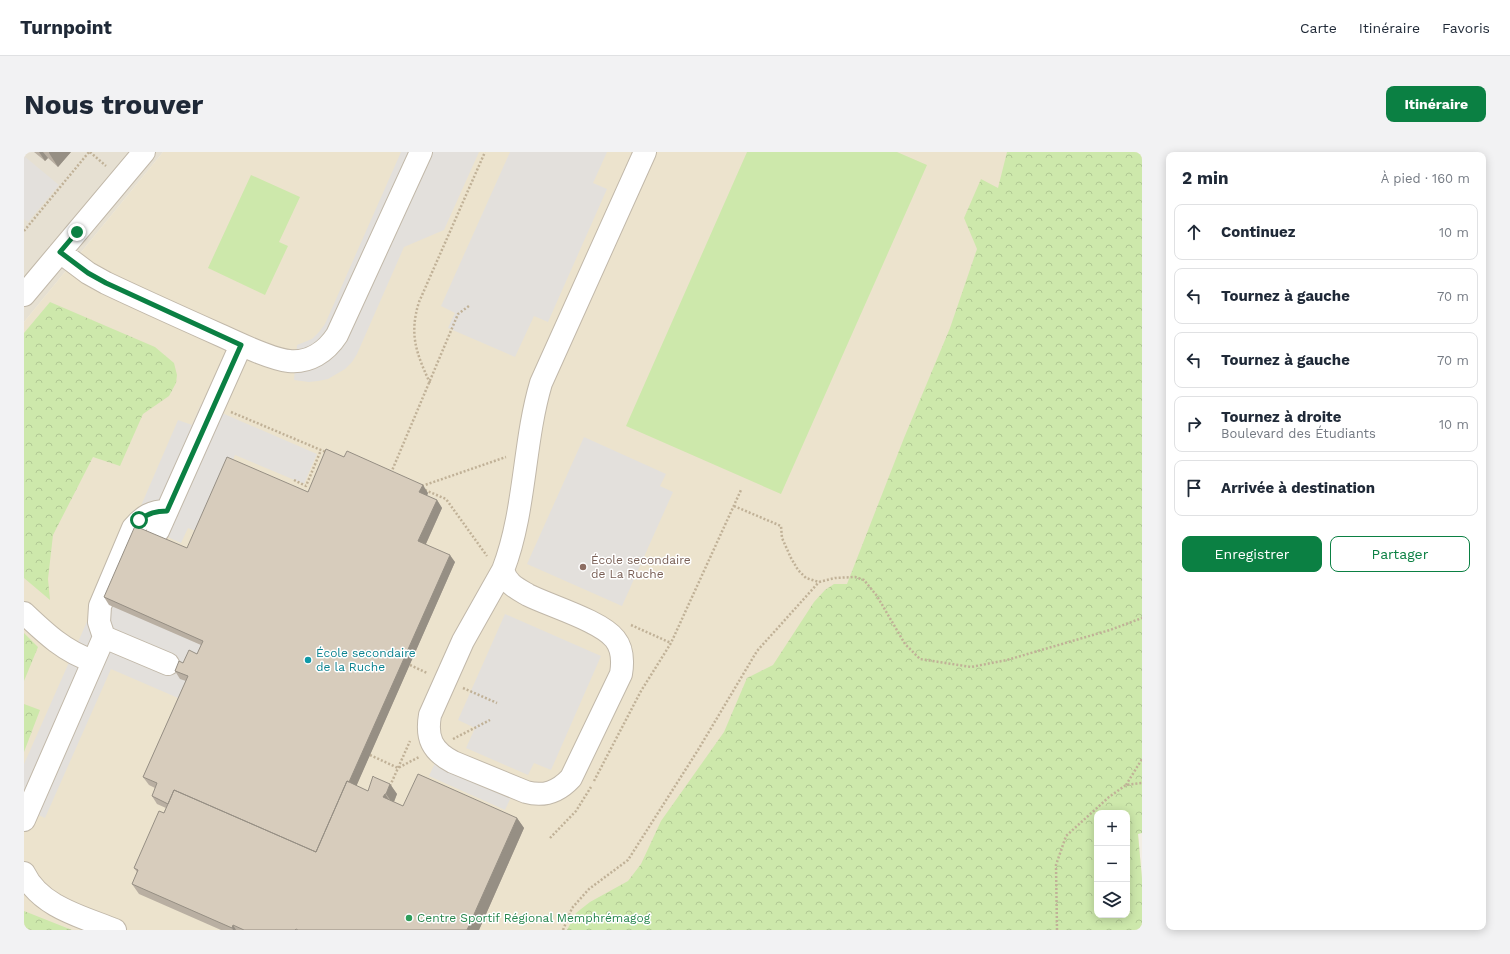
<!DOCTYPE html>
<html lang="fr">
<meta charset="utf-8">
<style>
body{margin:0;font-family:"Work Sans",sans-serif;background:#f2f2f3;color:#1f2937}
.controls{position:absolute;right:12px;bottom:12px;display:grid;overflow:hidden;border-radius:8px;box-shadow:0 2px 10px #0003}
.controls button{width:36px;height:36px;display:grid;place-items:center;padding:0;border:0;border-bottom:1px solid #e0e1e3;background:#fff;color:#1f2937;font:20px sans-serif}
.stop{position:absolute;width:12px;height:12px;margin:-9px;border:3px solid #0b8043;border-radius:50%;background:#fff}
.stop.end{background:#0b8043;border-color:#fff;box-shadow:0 1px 4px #0008}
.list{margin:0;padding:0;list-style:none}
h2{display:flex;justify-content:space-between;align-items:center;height:52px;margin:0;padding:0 16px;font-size:17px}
h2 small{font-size:13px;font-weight:400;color:#747a83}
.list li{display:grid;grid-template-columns:26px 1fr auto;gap:12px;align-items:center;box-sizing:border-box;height:56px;margin:0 8px 8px;padding:0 8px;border:1px solid #e0e1e3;border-radius:8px}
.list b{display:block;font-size:15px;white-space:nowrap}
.list p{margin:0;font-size:13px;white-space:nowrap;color:#747a83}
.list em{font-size:13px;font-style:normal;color:#747a83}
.actions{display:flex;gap:8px;padding:12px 16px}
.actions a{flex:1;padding:9px 0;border:1px solid #0b8043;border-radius:8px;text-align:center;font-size:14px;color:#0b8043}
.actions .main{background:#0b8043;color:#fff}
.icon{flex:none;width:22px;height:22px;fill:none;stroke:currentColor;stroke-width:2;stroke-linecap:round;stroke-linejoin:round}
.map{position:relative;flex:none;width:1118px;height:778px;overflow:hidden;border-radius:8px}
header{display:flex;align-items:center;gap:24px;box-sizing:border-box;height:56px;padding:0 20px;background:#fff;border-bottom:1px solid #e0e1e3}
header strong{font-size:19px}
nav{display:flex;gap:22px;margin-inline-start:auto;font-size:14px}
.intro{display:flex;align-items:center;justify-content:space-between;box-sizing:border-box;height:96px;padding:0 24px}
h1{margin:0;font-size:28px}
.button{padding:10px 18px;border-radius:8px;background:#0b8043;color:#fff;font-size:14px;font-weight:700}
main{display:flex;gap:24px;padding:0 24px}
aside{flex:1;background:#fff;border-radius:8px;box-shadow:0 2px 10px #0003}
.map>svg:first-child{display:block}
.residential{fill:#e6e0d2}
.education{fill:#ece3cd;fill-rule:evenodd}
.forest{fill:url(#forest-crowns);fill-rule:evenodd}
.pitch{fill:#cde8ab}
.parking{fill:#e3e0dc}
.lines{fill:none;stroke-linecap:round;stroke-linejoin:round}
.minor-casing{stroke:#c1b8a9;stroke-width:24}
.path{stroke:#c0b197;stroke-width:2.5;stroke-dasharray:2 2;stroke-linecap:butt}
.minor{stroke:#fff;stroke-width:22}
.wall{fill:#b9afa2}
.shaded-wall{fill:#968f84}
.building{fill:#d7ccbc;stroke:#968f84}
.route{stroke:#0b8043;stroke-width:5}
.education-dot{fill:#8d6e63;stroke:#fff;stroke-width:1.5}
.culture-dot{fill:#0f9aa8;stroke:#fff;stroke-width:1.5}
.leisure-dot{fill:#2e9e5b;stroke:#fff;stroke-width:1.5}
.labels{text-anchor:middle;stroke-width:3;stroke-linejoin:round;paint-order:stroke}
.education-label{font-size:12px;fill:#785e54;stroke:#fff;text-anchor:start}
.culture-label{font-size:12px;fill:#0d838f;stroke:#fff;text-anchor:start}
.leisure-label{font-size:12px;fill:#27864d;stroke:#fff;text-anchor:start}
</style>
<header>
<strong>Turnpoint</strong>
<nav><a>Carte</a><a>Itinéraire</a><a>Favoris</a></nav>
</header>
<div class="intro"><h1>Nous trouver</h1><a class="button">Itinéraire</a></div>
<main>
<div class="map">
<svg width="1118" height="778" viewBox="0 0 1118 778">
<defs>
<pattern id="forest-crowns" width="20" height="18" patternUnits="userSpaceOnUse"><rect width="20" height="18" fill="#cde8ab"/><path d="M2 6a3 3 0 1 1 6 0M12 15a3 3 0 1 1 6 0" fill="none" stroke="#b1c894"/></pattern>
</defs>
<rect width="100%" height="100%" fill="#f2eee4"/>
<path class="residential" d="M0,0h139l-139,170z"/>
<path class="education" d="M139,0h979v678l-4,4 4,45v51h-1118v-608zM1073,661h30v102h-30z"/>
<path class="forest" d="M983,0h135v681l-4,1 4,45v51h-575l9,-17 14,-11 38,-21 13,-17 20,-43 63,-89 23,-54 26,-13 41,-63 11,-12 9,-6h13l57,-146 46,-110 27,-79 -13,-31 17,-39 17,9zM1073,661h30v102h-30z
M26,150l105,45 19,16 3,12 -1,8 -7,13 -26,18 -23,52 -27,-9 -40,78 -5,44 2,21 -26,-22v-245z
M0,481l14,14 -14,34z
M0,552l16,6 -16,42z
M0,759l48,19h-48z"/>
<path class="pitch" d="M723,0h150l30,13 -146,329 -155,-68z
M227,23l49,22 -21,45 9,4 -23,49 -57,-27z"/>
<path class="parking" d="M377,0h78l-35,78 -40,17 -47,107 -5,8 -7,7 -17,10 -10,2 -9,1 -15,-2 3,-35 15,-6 7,-7 6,-8z
M486,0h97l-14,31 14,6 -59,133 -14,-6 -19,41 -67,-29 7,-15 -14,-7z
M0,4l35,29 -31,37 -4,-3z
M177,252l116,50 -13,30 -69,-29 -34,78 -13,-5 -7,15 -47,-21 44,-102 14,5z
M560,285l82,37 -6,12 13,6 -51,114 -95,-42z
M73,447l112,49 -24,53 -74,-32 -66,149 -21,-10v-44z
M481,462l96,42 -50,114 -17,-7 -6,12 -62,-27 9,-20 -17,-8z
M411,611l76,34 -6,13 -76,-34z"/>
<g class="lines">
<defs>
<path id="minor" d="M36,100l28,21 18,10c38,18 76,35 114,52 18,8 50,24 69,26 20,2 37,-9 48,-26l84,-183
M0,143l120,-143
M134,379l83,-186
M479,418c4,14 13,18 25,25 22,11 73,26 87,44 8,10 8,23 6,35l-50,104c-13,14 -27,19 -45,14l-73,-30c-21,-11 -27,-24 -23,-47l33,-74z
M479,418c23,-60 20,-126 38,-187l104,-231
M0,461c21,20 41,39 69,48
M80,485l-5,-15 1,-16 33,-78c10,-12 19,-17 34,-17
M0,668l80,-183 64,27
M0,721c16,34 59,44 91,57"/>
</defs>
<use href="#minor" class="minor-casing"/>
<path class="path" d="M66,0l16,14
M0,79l65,-79
M406,231c-14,-30 -21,-49 -11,-81l66,-150
M207,260l97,41
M367,321l67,-159 11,-8
M270,328l12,6 15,-36
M398,334l84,-29
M401,338l21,9 41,57
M710,354l47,20 1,12 9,20 7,12 8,8 13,4 16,-4 20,-1 9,3 13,16 28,48 15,15 51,8 36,-7 103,-30 32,-12
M607,473l40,18
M386,513l17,8
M439,536l34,15
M429,587l37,-19
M346,603l28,13 21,-11
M570,629l47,-90 30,-48 70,-153
M1102,633l16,-26
M366,634l20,-45
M526,686l26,-27 15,-24
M539,778l9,-22 17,-19 39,-29 70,-110 59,-99 62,-69
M1033,778l-1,-65 10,-29 43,-39 17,-12 16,-2"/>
<use href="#minor" class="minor"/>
</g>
<path class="wall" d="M10,0h37l-13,15 -10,-9 -3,3z
M284,340l120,1 -1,3 10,4 5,8 -16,36 29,18 -99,224 12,5 22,-7 7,10 -3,8 9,4 114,12 7,10 -45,102h-258l-82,-36 -7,-10 5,-12 -3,-4 32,-60 -9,-4 -5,-8 3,-8 -6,-3 -6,-8 43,-96 -6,-2 -5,-8 8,-8 14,-9 4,-9 -92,-40 -5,-8 83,-49z"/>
<path class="shaded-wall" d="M15,0h4l5,6 -3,3z
M25,0h22l-13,15 -9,-14z
M399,333l5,8 -3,7 -6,-8z
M413,348l5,8 -18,40 -6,-7z
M426,403l5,7 -132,300 -6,-8z
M366,632l7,10 -4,10 -7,-10z
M361,642l7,10 -9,-7z
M493,666l7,10 -45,102h-12z
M209,773l3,5h-3l-1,-2z"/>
<path class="building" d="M302,297l18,8 3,-6 76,34 -4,7 18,8 -19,41 32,14 -101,227 -2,-1 -31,71 -142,-62 -6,14 -16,-8 5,-13 -14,-6 45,-101 -13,-5 4,-10 4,2 6,-13 8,4 6,-13 -99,-44 31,-71 52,22 40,-91 81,35z
M394,622l99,44 -50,112h-169l-2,-1 -1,1h-51l-11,-5 -1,3 -100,-44 6,-14 -4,-2 25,-57 5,2 10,-23 142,62 31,-71 21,10 5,-15 1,1 16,7 -4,10h-1l-2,3 20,9z"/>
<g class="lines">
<path class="route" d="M53,80l-17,20 28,21 18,10 135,62 -74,166c-11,0 -18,2 -28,9"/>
</g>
<circle class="education-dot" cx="559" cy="415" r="4"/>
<circle class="culture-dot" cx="284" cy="508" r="4"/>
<circle class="leisure-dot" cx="385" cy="766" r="4"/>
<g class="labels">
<g class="education-label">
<text x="567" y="412">École secondaire<tspan x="567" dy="14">de La Ruche</tspan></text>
</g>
<g class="culture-label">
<text x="292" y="505">École secondaire<tspan x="292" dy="14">de la Ruche</tspan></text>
</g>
<g class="leisure-label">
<text x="393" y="770">Centre Sportif Régional Memphrémagog</text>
</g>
</g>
</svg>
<div class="controls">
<button>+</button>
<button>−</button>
<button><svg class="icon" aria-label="layers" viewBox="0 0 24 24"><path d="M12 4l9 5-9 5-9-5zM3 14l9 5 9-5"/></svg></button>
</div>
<div class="stop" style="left:115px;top:368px"></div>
<div class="stop end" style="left:53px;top:80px"></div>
</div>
<aside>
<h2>2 min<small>À pied · 160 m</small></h2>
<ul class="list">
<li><svg class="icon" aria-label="ahead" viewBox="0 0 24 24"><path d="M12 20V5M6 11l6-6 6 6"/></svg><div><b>Continuez</b></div><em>10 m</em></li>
<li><svg class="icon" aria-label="left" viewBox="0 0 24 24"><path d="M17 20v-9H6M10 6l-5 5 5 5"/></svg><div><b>Tournez à gauche</b></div><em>70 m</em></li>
<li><svg class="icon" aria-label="left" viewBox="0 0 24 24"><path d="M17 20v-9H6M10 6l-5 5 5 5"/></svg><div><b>Tournez à gauche</b></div><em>70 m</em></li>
<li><svg class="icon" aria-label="right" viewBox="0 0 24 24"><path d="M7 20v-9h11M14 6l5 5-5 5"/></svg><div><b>Tournez à droite</b><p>Boulevard des Étudiants</p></div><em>10 m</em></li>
<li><svg class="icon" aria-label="arrive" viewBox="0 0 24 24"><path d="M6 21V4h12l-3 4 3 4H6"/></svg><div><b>Arrivée à destination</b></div></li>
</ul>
<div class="actions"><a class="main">Enregistrer</a><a>Partager</a></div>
</aside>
</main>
